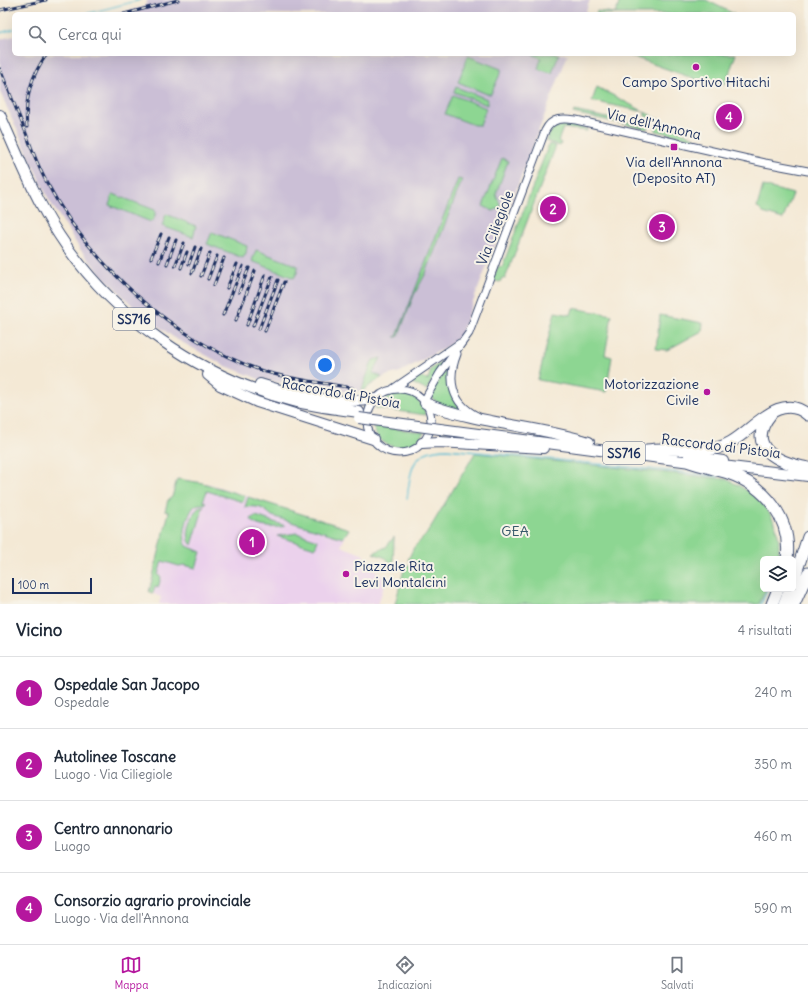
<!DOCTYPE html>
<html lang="it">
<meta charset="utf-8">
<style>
body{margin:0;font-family:Delius,sans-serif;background:#f6f6f7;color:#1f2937}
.controls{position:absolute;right:12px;bottom:12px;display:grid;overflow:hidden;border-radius:6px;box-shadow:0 4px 16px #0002}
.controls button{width:36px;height:36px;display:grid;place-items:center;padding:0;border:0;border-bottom:1px solid #e0e1e3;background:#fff;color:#1f2937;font:20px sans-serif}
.scale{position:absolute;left:12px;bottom:10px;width:80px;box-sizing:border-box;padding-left:4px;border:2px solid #1b2f5e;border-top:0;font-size:11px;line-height:14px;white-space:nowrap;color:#1b2f5e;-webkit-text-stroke:3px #f7f3e8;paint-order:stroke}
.you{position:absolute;left:325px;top:365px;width:14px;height:14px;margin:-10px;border:3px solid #fff;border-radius:50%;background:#1a73e8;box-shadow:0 0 0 6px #1a73e833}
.badge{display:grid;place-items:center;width:26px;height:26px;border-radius:50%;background:#b5179e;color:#fff;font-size:13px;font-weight:700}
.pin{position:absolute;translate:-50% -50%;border:2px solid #fff;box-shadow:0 1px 4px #0006}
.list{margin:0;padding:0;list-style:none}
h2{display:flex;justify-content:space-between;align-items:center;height:52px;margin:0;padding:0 16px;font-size:17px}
h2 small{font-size:13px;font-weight:400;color:#747a83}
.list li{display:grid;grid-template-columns:26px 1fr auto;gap:12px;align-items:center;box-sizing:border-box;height:72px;padding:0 16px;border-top:1px solid #e0e1e3}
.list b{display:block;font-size:15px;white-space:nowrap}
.list p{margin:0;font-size:13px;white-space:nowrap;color:#747a83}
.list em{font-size:13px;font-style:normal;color:#747a83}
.icon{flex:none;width:22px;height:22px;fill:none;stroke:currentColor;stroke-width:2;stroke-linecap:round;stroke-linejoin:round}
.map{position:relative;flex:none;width:808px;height:604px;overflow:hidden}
.search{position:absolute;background:#fff;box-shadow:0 4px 16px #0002;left:12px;right:12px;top:12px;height:44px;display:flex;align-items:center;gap:10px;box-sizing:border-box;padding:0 14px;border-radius:6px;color:#747a83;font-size:15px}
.sheet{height:340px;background:#fff}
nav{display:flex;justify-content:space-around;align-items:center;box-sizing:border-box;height:56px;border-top:1px solid #e0e1e3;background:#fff;font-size:11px;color:#747a83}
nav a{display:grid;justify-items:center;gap:2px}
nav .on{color:#b5179e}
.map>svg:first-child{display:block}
.built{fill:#ebd1ec}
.industrial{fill:#cbbfd6}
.green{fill:#8dd692;stroke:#548278}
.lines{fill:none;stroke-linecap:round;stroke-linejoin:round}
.stream{stroke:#57bed4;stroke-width:1.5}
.tertiary-casing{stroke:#3c4b70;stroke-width:9}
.trunk-casing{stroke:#3c4b70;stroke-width:12}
.motorway-casing{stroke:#3c4b70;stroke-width:13}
.tertiary{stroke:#fff;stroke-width:7}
.trunk{stroke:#fff;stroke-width:10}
.motorway{stroke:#fff;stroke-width:11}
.rail-casing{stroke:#1b2f5e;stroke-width:3}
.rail{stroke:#f7f3e8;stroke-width:1.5;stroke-dasharray:4.5;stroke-linecap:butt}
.trunk-bridge-casing{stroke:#3c4b70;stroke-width:12;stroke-linecap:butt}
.trunk-bridge{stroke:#fff;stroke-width:10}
.poi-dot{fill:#b5179e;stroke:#f7f3e8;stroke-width:1.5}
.labels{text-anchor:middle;stroke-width:4;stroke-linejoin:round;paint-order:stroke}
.shield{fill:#f7f3e8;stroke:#5d6a87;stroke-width:1}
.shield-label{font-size:13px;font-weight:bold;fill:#1b2f5e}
.poi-label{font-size:14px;fill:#1b2f5e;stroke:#f7f3e8}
.street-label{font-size:14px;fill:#1b2f5e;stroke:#f7f3e8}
.park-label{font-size:14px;fill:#38596b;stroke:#f7f3e8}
</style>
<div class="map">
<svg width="808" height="604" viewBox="0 0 808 604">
<rect width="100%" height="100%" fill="#f7f3e8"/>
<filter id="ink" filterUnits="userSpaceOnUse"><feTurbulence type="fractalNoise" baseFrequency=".025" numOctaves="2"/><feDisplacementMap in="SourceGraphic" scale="8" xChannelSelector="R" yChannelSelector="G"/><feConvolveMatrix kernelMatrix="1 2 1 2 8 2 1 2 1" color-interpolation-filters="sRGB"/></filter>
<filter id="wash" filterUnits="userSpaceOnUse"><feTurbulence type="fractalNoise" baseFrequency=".012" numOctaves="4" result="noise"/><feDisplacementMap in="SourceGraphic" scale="16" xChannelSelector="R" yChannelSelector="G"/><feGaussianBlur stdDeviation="0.9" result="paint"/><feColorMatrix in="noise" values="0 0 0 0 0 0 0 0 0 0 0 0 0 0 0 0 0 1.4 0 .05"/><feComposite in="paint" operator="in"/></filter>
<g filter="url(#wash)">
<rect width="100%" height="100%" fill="#f4e9d5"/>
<path class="built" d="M177,479l33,5 139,45 -8,17 23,9 -1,4 8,3 6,10 9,8 -8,24h-219l2,-7 -12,-5 20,-80 -4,-1 3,-11 4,-3z"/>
<path class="industrial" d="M148,0h442l-5,14h-472l31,-7z
M14,36v18h554l-108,282 -17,13 -43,23 -15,4 -24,16h-13l-36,-4 -53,-9 -33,-13 -50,-27 -38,-28 -40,-40 -18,-22 -31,-49 -49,-108v-53z"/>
<path class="green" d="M620,0h86l28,14h-138l1,-3 19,2z
M531,54h28l-7,19 -14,-4 3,-11z
M625,54h111l-10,28 -3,2 -28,-5z
M468,56l33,13v3l-10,22h-4l-29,-12z
M456,87l31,12v6l-33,-13z
M597,87l101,53 -42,-9v-11l-11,-4v-4l-53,-11z
M453,95l33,13 -6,17h-6l-29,-11z
M574,111l71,15 1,-2h3l-2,5 -74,-16z
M566,124l21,5v2l-24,-3 -5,13 3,2 -1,3 -14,-5 6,-12z
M549,144l7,2 -51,133 -3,-1 -2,4 -5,-1 -2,-3 5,-12 4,1z
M502,158l6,3 -12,33 5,13 -8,4 -10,-5z
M458,179l4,1 -36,93 -12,22 -16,42h-4l3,-1z
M763,186l30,8 -10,25 -20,-6 -6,-6z
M113,194l42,16v7l-4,5 -42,-17z
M166,214l30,12 -3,11 -31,-11z
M212,232l35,14 -1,7 -3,5 -36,-14z
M256,250l42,16 -1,7 -3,5 -42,-17z
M573,308l39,7 -7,40 7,2 -6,35 -68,-12 17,-68 16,3z
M660,315l43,8 -1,8 -35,19 -11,-1z
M381,358l-8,15 9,4 -21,15 10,-28 2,-4z
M442,362h3l-19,28 -16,-8 8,-6 10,4 3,-11z
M450,365c-3,18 0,32 13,46 -11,-4 -32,-6 -33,-19z
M396,393c15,-1 26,7 30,22l-51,-7 8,-9z
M373,426l51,6c-12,22 -46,19 -51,-6z
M475,453l251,26c35,16 58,40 52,80h-15v30h3l-7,15h-364l10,-38 2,-1 6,1 1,-4 -6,-2 6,-13 12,-12z
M177,479l26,4 42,13 -2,6 -36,-11 -4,10 3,1 -1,2c-5,0 -9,0 -12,4 -6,8 -12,30 -6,38l14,6 -5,16 -12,-3 -5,1 -17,-5 -4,14 3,2 -3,11 -3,-1 -2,6 -4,-1 20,-80 -4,-1 3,-11 4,-3z
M248,497l101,32 -6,9 -71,-22c-10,-9 -13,-10 -27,-9z
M200,507h4l-4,4 2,1 -10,33c-9,-7 0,-34 8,-38z
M255,516h1l30,10c-8,2 -31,3 -35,-7z
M297,533l21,7 -3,8 -38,-12z
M394,537l-1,29 -7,-8 -13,-5 13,-6z"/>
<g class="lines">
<path class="stream" d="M86,14l54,-14
M0,33l14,-4
M407,499c4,-30 4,-50 40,-50l271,27
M780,559l2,-8
M761,604l7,-15"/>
</g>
</g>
<g filter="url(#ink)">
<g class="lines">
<defs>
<path id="tertiary" d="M457,354c-10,25 -6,49 20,62
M393,389l67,-46
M367 421a32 32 0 1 1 64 0a32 32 0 1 1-64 0Z
M424,401l16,-28 29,-40 76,-202c7,-14 18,-13 31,-11l189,43 43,8"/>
<path id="trunk" d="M0,115c18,40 34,82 59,120 53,82 140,142 234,166 22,6 44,8 66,11
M208,375l12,10 37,17 116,37
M260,384c38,12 76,21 116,15
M425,403c52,21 110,22 164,39
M440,429l258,34
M422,443l17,-1 104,6
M689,456l34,5
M714,465l94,11"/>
<path id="motorway" d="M771,414c-28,34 9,49 37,54
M647,450c29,-5 57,8 84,-8 23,-13 49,-51 77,-27
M690,462c12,4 25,7 38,11 37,13 64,45 59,86
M793,582l15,-45
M772,604l6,-15
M784,604l6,-15
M794,604l14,-31"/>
</defs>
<use href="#tertiary" class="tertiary-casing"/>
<use href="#trunk" class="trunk-casing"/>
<use href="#motorway" class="motorway-casing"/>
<use href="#tertiary" class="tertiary"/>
<use href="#trunk" class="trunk"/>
<use href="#motorway" class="motorway"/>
<defs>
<path id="rail" d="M0,10l46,-10
M124,14l54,-14
M0,69c8,20 16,39 24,59 7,18 13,37 22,53 42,81 127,159 214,189 29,10 62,12 92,18
M27,127c-3,-26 4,-52 20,-73
M151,258l10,-24
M159,262l10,-25
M167,264l9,-24
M189,264l6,-17
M175,266l9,-23
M181,268l6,-16
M192,273l9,-24
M201,276l9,-23
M208,279l9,-23
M214,285l10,-27
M227,288l10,-24
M239,292l10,-24
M223,315l20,-49
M236,320l19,-49
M247,325l18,-50
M253,326l19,-49
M259,329l19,-49
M265,331l19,-49"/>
</defs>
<use href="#rail" class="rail-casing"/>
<use href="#rail" class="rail"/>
<defs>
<path id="trunk-bridge" d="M359,418l81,11"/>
</defs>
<use href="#trunk-bridge" class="trunk-bridge-casing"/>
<use href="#trunk-bridge" class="trunk-bridge"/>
</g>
</g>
<g class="poi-dot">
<circle cx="696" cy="67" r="4"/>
<rect x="670" y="143" width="8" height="8" rx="2"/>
<circle cx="707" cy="392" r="4"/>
<circle cx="346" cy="574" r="4"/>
</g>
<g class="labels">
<g class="shield">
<rect x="113" y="308" width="42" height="22" rx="3"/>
<rect x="603" y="442" width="42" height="22" rx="3"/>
</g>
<g class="shield-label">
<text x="134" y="324">SS716</text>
<text x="624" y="458">SS716</text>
</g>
<g class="poi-label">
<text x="696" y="87">Campo Sportivo Hitachi</text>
<text x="674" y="167">Via dell'Annona<tspan x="674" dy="16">(Deposito AT)</tspan></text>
<text x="699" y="389" text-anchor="end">Motorizzazione<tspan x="699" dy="16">Civile</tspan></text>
<text x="354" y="571" text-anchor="start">Piazzale Rita<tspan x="354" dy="16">Levi Montalcini</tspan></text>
</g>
<g class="street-label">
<text transform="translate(654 124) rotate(13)" y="5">Via dell'Annona</text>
<text transform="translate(495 228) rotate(-69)" y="5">Via Ciliegiole</text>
<text transform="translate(341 393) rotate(10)" y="5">Raccordo di Pistoia</text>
<text transform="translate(721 446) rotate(7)" y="5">Raccordo di Pistoia</text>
</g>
<g class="park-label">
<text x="515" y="536">GEA</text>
</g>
</g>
</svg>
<div class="controls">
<button><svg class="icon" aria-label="layers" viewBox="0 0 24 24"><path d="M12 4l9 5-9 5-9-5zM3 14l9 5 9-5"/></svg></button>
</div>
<div class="scale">100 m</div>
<div class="you"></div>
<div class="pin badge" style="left:252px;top:542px">1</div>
<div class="pin badge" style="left:553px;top:209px">2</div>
<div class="pin badge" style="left:662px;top:227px">3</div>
<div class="pin badge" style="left:729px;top:117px">4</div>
<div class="search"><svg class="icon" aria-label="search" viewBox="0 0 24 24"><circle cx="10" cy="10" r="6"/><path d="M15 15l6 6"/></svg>Cerca qui</div>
</div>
<section class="sheet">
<h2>Vicino<small>4 risultati</small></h2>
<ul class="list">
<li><span class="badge">1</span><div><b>Ospedale San Jacopo</b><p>Ospedale</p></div><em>240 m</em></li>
<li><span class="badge">2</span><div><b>Autolinee Toscane</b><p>Luogo · Via Ciliegiole</p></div><em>350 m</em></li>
<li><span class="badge">3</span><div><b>Centro annonario</b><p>Luogo</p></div><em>460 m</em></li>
<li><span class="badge">4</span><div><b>Consorzio agrario provinciale</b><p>Luogo · Via dell'Annona</p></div><em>590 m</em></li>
</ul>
</section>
<nav>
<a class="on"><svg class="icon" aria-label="map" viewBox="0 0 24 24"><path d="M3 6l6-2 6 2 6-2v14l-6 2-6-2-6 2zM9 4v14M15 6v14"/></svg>Mappa</a>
<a><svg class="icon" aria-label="directions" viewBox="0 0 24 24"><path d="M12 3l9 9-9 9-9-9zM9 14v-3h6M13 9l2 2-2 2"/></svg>Indicazioni</a>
<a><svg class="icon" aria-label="saved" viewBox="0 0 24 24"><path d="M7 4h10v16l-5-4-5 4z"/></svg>Salvati</a>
</nav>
